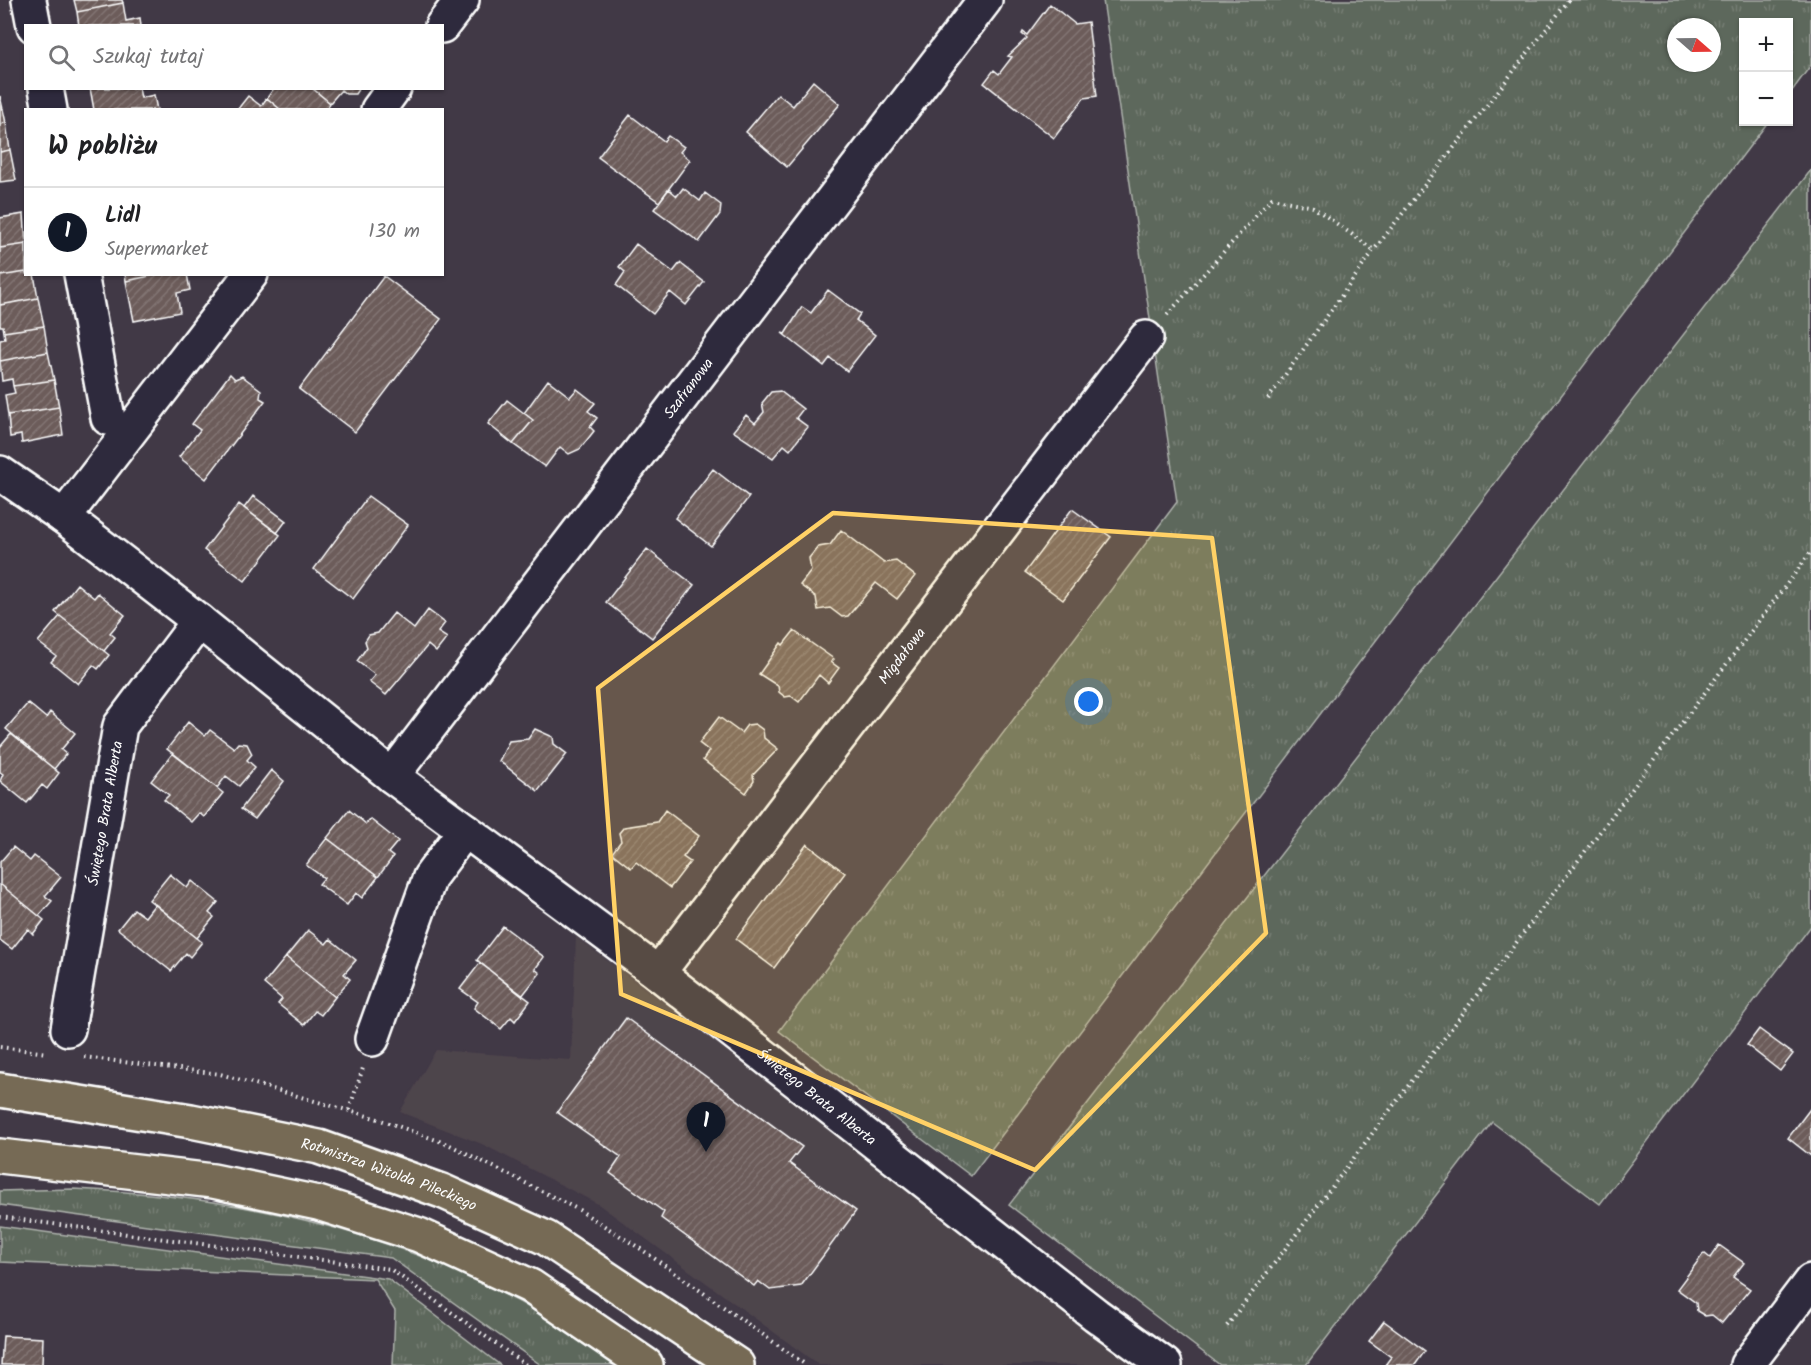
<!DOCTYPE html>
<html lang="pl">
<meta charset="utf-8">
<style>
body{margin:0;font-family:Kalam,sans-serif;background:#f6f6f6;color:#202124}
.controls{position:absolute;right:18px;top:18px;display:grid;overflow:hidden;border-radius:0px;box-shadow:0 2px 4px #0004}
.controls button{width:54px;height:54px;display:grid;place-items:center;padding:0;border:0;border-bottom:2px solid #e0e0e0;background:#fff;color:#202124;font:30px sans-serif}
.compass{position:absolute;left:1667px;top:18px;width:54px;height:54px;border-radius:50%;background:#fff;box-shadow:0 2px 4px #0004;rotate:110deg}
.you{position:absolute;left:1089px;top:702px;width:21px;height:21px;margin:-15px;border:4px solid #fff;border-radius:50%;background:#1a73e8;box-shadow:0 0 0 9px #1a73e833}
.badge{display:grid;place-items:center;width:39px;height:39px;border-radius:50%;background:#111827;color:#fff;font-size:20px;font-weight:700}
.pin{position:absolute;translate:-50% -50px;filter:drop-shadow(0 2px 3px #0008)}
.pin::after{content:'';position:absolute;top:32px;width:21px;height:18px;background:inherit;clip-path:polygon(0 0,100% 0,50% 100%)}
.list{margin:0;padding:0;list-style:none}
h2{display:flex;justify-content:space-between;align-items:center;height:78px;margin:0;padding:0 24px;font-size:26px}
h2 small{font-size:20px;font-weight:400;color:#757577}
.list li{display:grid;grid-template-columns:39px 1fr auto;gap:18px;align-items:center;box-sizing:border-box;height:90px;padding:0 24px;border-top:2px solid #e0e0e0}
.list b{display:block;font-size:22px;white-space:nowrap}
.list p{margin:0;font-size:20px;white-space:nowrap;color:#757577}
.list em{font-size:20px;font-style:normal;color:#757577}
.icon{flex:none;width:33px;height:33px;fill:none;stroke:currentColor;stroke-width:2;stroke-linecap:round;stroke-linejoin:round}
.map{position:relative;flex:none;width:1811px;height:1365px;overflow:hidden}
.search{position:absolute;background:#fff;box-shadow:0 2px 4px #0004;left:24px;top:24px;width:420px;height:66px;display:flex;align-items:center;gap:15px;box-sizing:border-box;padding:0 21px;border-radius:0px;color:#757577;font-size:22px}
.panel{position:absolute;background:#fff;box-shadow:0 2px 4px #0004;left:24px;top:108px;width:420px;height:168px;border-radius:0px}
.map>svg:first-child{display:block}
.built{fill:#4e444c}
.grass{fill:url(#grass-tufts);stroke:#aeb3ad;stroke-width:1.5;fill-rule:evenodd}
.building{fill:url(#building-hatch);stroke:#fff;stroke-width:1.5}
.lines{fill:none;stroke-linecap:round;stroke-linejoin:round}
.minor-casing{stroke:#fff;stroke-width:38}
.major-casing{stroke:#fff;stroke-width:38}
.path{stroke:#fff;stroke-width:4;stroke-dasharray:1.5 4.5;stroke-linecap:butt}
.minor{stroke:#2f2a3d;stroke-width:33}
.major{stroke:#766a54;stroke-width:33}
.marked{fill:#ffd166;fill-opacity:0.2;stroke:#ffd166;stroke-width:4.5;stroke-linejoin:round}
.labels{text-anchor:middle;stroke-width:5;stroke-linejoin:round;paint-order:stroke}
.street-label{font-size:15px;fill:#fff;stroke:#2f2a3d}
</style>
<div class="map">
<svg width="1811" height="1365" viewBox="0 0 1811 1365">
<defs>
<pattern id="grass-tufts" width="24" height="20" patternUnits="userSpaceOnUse" patternTransform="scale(1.5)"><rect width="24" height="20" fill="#5d675b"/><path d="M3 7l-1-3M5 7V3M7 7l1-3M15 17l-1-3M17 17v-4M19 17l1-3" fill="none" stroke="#757e74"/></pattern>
<pattern id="building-hatch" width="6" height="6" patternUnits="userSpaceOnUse" patternTransform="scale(1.5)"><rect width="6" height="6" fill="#6c5c5a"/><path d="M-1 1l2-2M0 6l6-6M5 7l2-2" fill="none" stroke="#827473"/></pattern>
</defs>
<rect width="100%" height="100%" fill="#413946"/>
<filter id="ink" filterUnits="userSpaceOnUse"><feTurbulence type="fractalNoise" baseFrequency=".0167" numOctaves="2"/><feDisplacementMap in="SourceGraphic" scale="12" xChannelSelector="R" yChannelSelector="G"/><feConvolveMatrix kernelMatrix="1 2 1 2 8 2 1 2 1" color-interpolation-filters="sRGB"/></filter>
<g filter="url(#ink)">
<path class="built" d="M576,937l570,428h-327l-221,-161 -116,-60 -82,-32 36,-62 135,10z"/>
<path class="grass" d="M1103,0h708v65l-22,30 -1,-73h-44v100h24l-797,1054 -192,-145 398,-529zM1676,27h36v36h-36z
M1811,170v756l-211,278 -108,-82 -186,243h-86l-211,-160z
M73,1189c159,6 319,41 459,120 30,17 59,37 89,56h-80l-150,-107 -391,-53v-14z
M0,1226l388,53 112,86h-107l2,-54 -20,-32 -375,-17z"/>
<path class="building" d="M74,0h48l1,3 -46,9z
M123,3l3,18 14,-3 1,8h-62l-2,-14z
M1050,4l25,20 13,-2 9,74 -13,2 -30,40 -70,-55 10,-13 5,4 13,-17 -4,-1 19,-18 -5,-4 1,-2 4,3z
M813,81l27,23 -53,63 -41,-35 32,-38 15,12z
M90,88h49l2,10 13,-3 3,15h-63z
M274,88h38l18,15 -3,7h-46l-14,-12z
M312,88h47l-4,6h-9l-5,-4 -11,13z
M0,96l6,27 -6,1z
M248,96l13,10 6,-8 14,12h-44z
M630,115l34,26 4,-5 16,11 -4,5 10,8 -31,42 -61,-45z
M6,123l4,27 -10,2v-28z
M10,150l6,30 -16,2v-30z
M683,188l17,13 5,-8 16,12 -1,9 -21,28 -45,-33 15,-20 8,7z
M24,214l2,30 -26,4v-30z
M26,244v28l-26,4v-28z
M636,244l37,28 7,-9 24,19 -18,23 -16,-13 -17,22 -37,-29 9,-13 -6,-5z
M26,272v2h8l4,24 -38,7v-29z
M125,274h34l-33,7z
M159,274h28l3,16 -13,3 3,19 -46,9 -8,-40z
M384,276l57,43 -86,113 -56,-43z
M828,290l32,24 -4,6 19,15 -28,36 -17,-13 -6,8 -42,-33 3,1 17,-27 9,6z
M38,298l6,28 -40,6 -1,-6h-3v-21z
M44,326l4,26 -48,9v-21l5,-1 -1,-7z
M48,352l6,28 -41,6 -1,-7 -10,2 -2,-20z
M230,374l5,5 7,-3 19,14 -1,8 5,3 -59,78 -27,-22 21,-27 -8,-6z
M54,380l5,27 -51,8 -3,-20 10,-2 -2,-7z
M548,380l22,17 7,-8 18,14 -7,8 9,7 -7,9 4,4 -14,18 -11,5 -9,-7 -15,20 -32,-23 20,-24 -9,-7z
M780,391l23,18 -7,9 12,9 -18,23 -6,-5 -11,13 -40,-27 13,-16 9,8 9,-11 -2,-9 9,-11z
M507,400l26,20 -20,24 -25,-20z
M59,407l4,28 -41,8 -1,-8 -11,2 -2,-22z
M713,469l36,28 -38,49 -36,-28z
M253,496l33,25 -9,12 -33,-25z
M368,496l40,29 -55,74 -39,-30z
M239,504l41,31 -35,46 -41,-31z
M1072,509l39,28 -48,63 -38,-28z
M841,530l43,33 12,-2 19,15 -18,23 -21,-16 -28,33 -6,1 -12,-9 -12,2 -2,-13 -16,-12 11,-14 -2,-13 9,-11 12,-2z
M647,549l47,36 -42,53 -46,-36z
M77,584l17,14 4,-5 27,22 -15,18 5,4 -11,14 -49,-39z
M428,610l17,13 -7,9 9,6 -11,14 -8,-7 -42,50 -17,-13 6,-7 -18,-14 10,-14 -2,-6 4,-6 9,-2 16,-20 20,16z
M60,616l49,39 -11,14 -5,-4 -15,19 -27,-22 5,-6 -18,-14z
M794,631l40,28 -3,3 8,6 -11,15 -9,-8 -20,27 -8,-6 -6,1 -6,-5 -1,-6 -19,-12 22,-31 2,2z
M28,703l18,15 4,-6 25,21 -14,17 5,4 -12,15 -48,-40z
M719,717l22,16 6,-8 8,-1 8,6 1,8 14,11 -25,26 1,6 -8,12 -43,-33 6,-9 -10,-8z
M188,722l17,14 5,-6 24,18 4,-5 9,1 5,10 -5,6 8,7 -16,19 -13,-10 -9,12 -50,-39z
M535,729l18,8 1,7 13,10 -29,37 -39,-30 10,-20 19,-2z
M11,734l48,39 -12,16 -5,-4 -15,18 -27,-22 3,-7 -3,-2v-25z
M173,753l50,40 -19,24 -5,-4 -8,9 -27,-22 5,-5 -18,-14z
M271,770l13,11 -29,38 -14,-10z
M349,810l17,14 4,-5 28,22 -10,12 5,4 -15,20 -51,-39z
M665,810l34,26 -16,21 7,5 -20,26 -34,-26 -5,6 -19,-15 9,-12 -2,-8 5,-6 33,-5z
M327,838l51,39 -16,21 -6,-5 -9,12 -28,-21 5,-6 -18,-13z
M807,844l38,29 -71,95 -38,-29z
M13,847l17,14 4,-5 27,21 -16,19 7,5 -13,15 -39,-32v-22z
M170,874l17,14 5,-7 26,21 -9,11 5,4 -17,21 -48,-38z
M0,884l44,36 -11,14 -5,-5 -16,20 -12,-9z
M155,904l47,38 -12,15 -4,-4 -15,18 -53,-42 16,-20 11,8z
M503,926l41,31 -9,12 5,4 -18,23 -45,-36z
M308,930l18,14 4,-5 26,21 -12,14 6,5 -15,18 -49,-40z
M286,957l49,40 -14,18 -6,-4 -11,14 -26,-21 4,-5 -18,-15z
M480,963l50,38 -15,20 -4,-4 -10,12 -27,-21 4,-6 -18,-13z
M626,1018l176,129 -13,16 67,48 -55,75 -31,4 -12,-9 -4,5 -93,-68 3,-6 -54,-39 11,-16 -64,-45z
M1759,1029l34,25 -13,17 -33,-26z
M1810,1109l1,1v46l-23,-18z
M1719,1245l25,18 -11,14 17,12 -28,34 -10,-8 -7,1 -8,-5 -1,-8 -19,-14 27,-36 6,5z
M1384,1321l41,30 -10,14h-30l6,-8 -22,-16z
M3,1336l40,2 -1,27h-41z"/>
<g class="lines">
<defs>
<g id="minor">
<path d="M29,0l5,26"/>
<path d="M442,26l20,-26"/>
<path d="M46,88l4,22"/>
<path d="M378,110l16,-22"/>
<path d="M81,274l27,144"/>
<path id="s1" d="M0,473l64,44 135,104 193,155 266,197 438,342 69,50"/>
<path d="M64,517l187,-243"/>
<path id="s2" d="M392,776l593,-776"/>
<path id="s3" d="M658,973l488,-635"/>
<path id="s4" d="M68,1029l52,-303 79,-105"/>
<path d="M372,1039l58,-162 35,-47"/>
<path d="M1747,1365l64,-84"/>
</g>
<g id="major">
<path id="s5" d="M0,1090l191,31 128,26 123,44 104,47 191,127"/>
<path d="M0,1156l213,25 105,22 101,32 111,51 116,79"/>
</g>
</defs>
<use href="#minor" class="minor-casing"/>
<use href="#major" class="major-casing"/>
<path class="path" d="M1167,315l105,-117 41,9 61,43
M1268,399l106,-149 195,-250
M0,1047l47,6
M84,1057l136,17 158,45 72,26 129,65 62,39 165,116
M349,1110l14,-42
M0,1217l390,52 136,96
M1227,1326l584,-774"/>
<use href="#minor" class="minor"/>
<use href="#major" class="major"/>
</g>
</g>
<path class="marked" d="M833,513l379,25 54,395 -231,237 -414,-176 -23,-306z"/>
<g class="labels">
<g class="street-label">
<text dy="5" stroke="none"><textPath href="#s2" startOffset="488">Szafranowa</textPath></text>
<text dy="5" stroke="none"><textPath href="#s3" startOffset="400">Migdałowa</textPath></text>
<text dy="5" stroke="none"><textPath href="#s4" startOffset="219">Świętego Brata Alberta</textPath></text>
<text dy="5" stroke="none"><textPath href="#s1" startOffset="1028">Świętego Brata Alberta</textPath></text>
<text dy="5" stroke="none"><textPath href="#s5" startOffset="399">Rotmistrza Witolda Pileckiego</textPath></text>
</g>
</g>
</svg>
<div class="controls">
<button>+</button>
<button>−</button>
</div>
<svg class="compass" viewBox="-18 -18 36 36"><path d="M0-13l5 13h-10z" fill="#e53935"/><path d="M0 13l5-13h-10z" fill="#757577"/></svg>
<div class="you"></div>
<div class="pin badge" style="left:706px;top:1152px">1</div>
<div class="search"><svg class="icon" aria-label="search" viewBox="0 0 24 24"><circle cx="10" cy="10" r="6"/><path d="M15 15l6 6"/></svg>Szukaj tutaj</div>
<section class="panel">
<h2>W pobliżu<small></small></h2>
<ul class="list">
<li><span class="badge">1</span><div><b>Lidl</b><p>Supermarket</p></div><em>130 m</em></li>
</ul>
</section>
</div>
